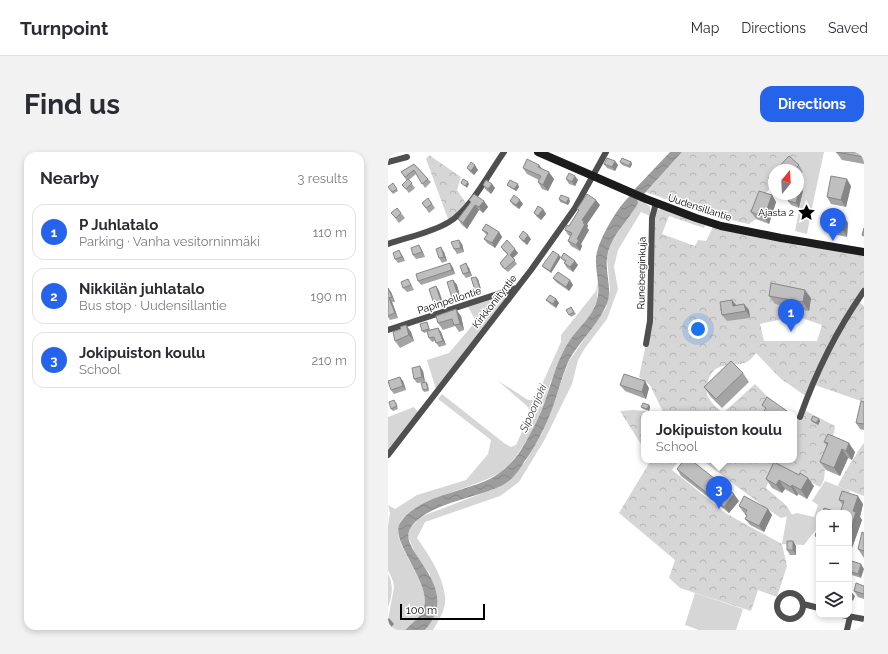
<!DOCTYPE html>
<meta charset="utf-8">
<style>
body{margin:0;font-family:Raleway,sans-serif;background:#f2f2f3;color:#2b2b33}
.controls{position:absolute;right:12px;bottom:12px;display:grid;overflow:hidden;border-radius:8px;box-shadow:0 2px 6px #0003}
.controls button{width:36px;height:36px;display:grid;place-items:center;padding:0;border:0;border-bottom:1px solid #e1e1e2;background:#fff;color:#2b2b33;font:20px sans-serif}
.compass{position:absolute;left:380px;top:12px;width:36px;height:36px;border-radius:50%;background:#fff;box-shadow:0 2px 6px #0003;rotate:18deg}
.scale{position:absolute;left:12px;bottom:10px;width:85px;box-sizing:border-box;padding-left:4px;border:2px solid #000;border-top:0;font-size:11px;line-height:14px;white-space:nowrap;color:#000;-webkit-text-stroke:3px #fff;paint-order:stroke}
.you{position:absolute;left:310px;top:177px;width:14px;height:14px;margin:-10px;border:3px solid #fff;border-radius:50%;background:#1a73e8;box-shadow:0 0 0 6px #1a73e833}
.badge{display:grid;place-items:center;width:26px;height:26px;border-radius:50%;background:#2563eb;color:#fff;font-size:13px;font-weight:700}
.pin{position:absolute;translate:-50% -33px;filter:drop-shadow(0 1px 2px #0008)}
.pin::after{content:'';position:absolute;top:21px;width:14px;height:12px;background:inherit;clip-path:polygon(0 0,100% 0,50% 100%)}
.popup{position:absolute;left:253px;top:259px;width:156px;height:52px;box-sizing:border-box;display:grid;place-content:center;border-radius:8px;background:#fff;filter:drop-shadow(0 1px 3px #0005);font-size:13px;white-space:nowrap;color:#7c7c81}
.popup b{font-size:15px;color:#2b2b33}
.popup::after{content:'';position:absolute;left:50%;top:100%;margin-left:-8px;border:8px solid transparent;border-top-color:#fff}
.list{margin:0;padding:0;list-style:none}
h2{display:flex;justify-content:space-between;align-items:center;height:52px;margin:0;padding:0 16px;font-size:17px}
h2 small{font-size:13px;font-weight:400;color:#7c7c81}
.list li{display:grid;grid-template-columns:26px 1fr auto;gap:12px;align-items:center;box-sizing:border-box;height:56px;margin:0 8px 8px;padding:0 8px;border:1px solid #e1e1e2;border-radius:12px}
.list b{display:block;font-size:15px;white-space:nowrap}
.list p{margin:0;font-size:13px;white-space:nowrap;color:#7c7c81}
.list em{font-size:13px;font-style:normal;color:#7c7c81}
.icon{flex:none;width:22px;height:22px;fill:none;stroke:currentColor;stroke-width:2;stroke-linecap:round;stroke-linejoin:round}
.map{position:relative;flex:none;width:476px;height:478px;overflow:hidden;border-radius:12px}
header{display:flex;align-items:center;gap:24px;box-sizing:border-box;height:56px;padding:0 20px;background:#fff;border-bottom:1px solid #e1e1e2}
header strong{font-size:19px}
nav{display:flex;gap:22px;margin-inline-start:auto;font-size:14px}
.intro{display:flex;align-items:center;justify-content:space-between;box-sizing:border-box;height:96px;padding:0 24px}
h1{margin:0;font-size:28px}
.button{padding:10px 18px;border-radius:12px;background:#2563eb;color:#fff;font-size:14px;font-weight:700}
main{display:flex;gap:24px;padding:0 24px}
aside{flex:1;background:#fff;border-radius:12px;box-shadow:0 2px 6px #0003}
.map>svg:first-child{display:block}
.green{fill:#d6d6d6}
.park{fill:url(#park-crowns);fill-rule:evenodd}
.water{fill:url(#water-waves)}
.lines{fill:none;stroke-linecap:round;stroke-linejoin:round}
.street{stroke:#4f4f4f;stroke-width:6}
.secondary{stroke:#1c1c1c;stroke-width:8}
.wall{fill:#a4a4a4}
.shaded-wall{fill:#868686}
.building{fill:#bfbfbf;stroke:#868686}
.labels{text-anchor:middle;stroke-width:3;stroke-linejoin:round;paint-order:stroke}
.street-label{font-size:10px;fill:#000;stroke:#fff}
.poi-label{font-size:10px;fill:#000;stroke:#fff;text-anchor:end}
.water-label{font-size:11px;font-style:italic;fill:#3e3e3e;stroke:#fff}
</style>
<header>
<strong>Turnpoint</strong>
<nav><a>Map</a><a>Directions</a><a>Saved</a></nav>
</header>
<div class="intro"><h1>Find us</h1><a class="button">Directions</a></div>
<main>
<aside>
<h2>Nearby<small>3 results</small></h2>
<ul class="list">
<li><span class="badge">1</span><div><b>P Juhlatalo</b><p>Parking · Vanha vesitorninmäki</p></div><em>110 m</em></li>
<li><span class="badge">2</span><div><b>Nikkilän juhlatalo</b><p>Bus stop · Uudensillantie</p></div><em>190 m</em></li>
<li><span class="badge">3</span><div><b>Jokipuiston koulu</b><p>School</p></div><em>210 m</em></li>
</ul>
</aside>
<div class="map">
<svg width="476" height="478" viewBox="0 0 476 478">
<defs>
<pattern id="park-crowns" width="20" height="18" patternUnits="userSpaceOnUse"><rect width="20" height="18" fill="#d6d6d6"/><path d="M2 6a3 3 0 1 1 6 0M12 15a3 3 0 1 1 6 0" fill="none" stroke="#b6b6b6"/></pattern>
<pattern id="water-waves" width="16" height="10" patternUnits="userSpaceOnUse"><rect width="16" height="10" fill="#9d9d9d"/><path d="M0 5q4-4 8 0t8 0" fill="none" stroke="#858585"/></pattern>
</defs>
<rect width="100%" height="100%" fill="#fff"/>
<path class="green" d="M338,0h98l-12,56 -5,5 3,5 -3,16 -12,-3 8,-40 -5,-4 7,-5 -6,-6 4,-4 -9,-9 -20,7v13l-11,14 -7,22 -7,5 -45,-11z
M249,47l7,3 6,5v9l-9,-4 -23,38 -4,17 4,22 -11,30 -22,29 -7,12 -6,24 -27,55 -26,43 -19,14 -75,26 -8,16c12,17 25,36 28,58 2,12 -6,24 -12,34h-8l3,-4 2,-52 -13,-16 -9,-22 1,-6 11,-13 76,-29 29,-26 17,-28 27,-73 37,-53 4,-19 -3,-31 3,-14 13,-21 11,-13z
M210,128l-1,20 -4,10c-15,23 -30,47 -42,71 -3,8 -4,16 -7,23 -7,20 -25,54 -42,67 -23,17 -93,28 -103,54 -8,21 32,55 25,82 -3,10 -12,16 -19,23h-16l-1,-10 6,-33 -1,-6 -5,-11v-44l2,-13 -2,-8 7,4 22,-14 49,-15 22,-26 3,-14 -53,-41 4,-5 62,49 7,4 5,-2 14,-31 -2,-7 -31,-27 31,20h7l26,-58v-7l35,-44z
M119,141l3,2 -74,94 -9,-29 22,-7 27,-32 -8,-14z
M26,255l4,5 -30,38v-33z
M437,329l25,10 -8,22h-23v13l-15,19 -22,-1 5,-28 10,-3 17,4 4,-12 -6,-4z
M0,422c6,10 4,23 0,33z
M307,441l48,16 -7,21h-37l-14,-5z"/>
<path class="park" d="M294,0h119l-17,18h-10v10l-16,21 -9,23 -45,-11 -58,-21z
M41,3l32,22 -4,13 9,13 -7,8 -11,8 -22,-60z
M273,57l44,16 -1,3 -35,-12 -7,18 33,12 3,-6 8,1 7,-14 92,20 26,2 33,7v35l-7,9 7,6v96l-52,-18 -5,13 -27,-19 -24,-25c-2,3 -6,7 -9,9 -16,7 -34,-4 -40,23 -3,13 7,20 16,28l32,-29 17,17 -8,13h-120v35l-24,-38 13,-1 30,2 -13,-27 -11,-8 7,-33 6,-124 4,-10zM408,164l26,9 -5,16h-53l-4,-17z
M418,259l29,15c-1,14 -9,26 -10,40 -1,10 1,13 -5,21l-45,-23 -9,24 21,18 5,9 -11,3 -18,-12 -61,-46h92v-38z
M476,291v53l-26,-10c0,-3 23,-40 26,-43z
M263,308h28l-7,10 55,44 55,30 5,22 -10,31 -19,-7 -7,21 -71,-23 -11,-10 6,-18 -56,-47z"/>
<path class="water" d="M282,0h12l-38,42 -10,-4z
M242,44l7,3 1,4c-10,19 -28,32 -31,55 -2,17 7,34 -2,50 -9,19 -26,34 -36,52 -7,16 -11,33 -17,49 -7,19 -16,37 -28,53 -4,7 -11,17 -18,21 -24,15 -82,20 -96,46 -13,23 54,57 15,101h-20c7,-7 16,-13 19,-23 7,-26 -35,-66 -24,-84 15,-24 58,-31 83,-41 15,-6 29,-18 38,-32 7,-11 19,-34 23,-46 8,-22 13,-45 26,-64 9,-13 23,-24 27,-40 4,-14 -2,-28 -1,-42 1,-16 22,-52 34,-62z"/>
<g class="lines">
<path class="street" d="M0,10l19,-5
M0,92c20,-7 43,-11 61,-22 22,-13 40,-49 55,-70
M0,178l128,-42
M258,192l4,-23 2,-103 4,-15
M412,265c16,-45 36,-86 64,-126
M0,303l143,-185 44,-62 31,-56
M389 454a13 13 0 1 1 26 0a13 13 0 1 1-26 0Z
M415,452l16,4
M454,463l22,4
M459,478l3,-13"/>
<path class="secondary" d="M150,0l108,47 50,19 25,8 60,12 83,14"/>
</g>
<path class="wall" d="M448,0h28v12l-22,-4z
M227,9l3,4 -3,6 -8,-3 -3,-4z
M232,10h11l1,2 -2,4 -8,-3z
M26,12l14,15 3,3 -6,6 -9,-14 -7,6 6,8 -6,5 -7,-8 5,-4 -6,-9z
M411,13l4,7 -5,5v-7h-22z
M79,16l11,2 -4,5 -4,-3z
M135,16l20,1 11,10 -6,12 -6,-2 -4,-7 1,-2 -12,-6z
M386,20v14l-6,-8z
M178,27l12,1 -3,6 -6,-2z
M5,31l5,8 -5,3 -4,-5z
M104,32l3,4 -4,6 -5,-4 -3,-5z
M119,33l12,2 -3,4 -7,-4z
M463,34l-5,21 -15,-3 -4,-7z
M415,39l-4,17 -8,-3 -3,-4z
M384,43l4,7 -7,22 -13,-5 -5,-7z
M40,46l7,10 -6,5 -7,-10z
M171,47l11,2 -2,4 -8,-3z
M81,48l15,1 4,6 -5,6 -4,-3 -12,19 -5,-4 -4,-6 13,-17z
M122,49l13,3 -4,5 -6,-4z
M212,53l-13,19 1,2 -1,2 2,2 -8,14 1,2 -2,5 -9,-5 -3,-5 2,-5 -2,-1 -3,-5 4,-4 9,-15 -1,-2z
M9,56l8,10 -6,5 -8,-10z
M155,57l3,5 -5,6 -4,-3 -3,-4z
M434,70l26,1 -1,14 -14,-3 -6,-6z
M94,78l17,2 3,5 -7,11 -8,-5 -3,-4 3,-4z
M131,85l12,2 -4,6 -5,-4z
M74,92l2,8 -7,2 -3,-5z
M113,95l17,6 -5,5 4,6 -9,8 -6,-5 -2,-4 8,-8 -5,-5z
M34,98l3,7 -9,2 -3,-4z
M56,100l3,9 -5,2 -3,-5z
M14,103l3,6 -7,2 -3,-4z
M173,105l-10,16 -7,-5 -2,-2z
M173,106l17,7 -5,7 -6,-4 -3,-5 1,-1z
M62,111l3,5 2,6 -34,11 -3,-4z
M81,116l3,8 -6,2 -3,-4z
M165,126l20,7 -4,6 -13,-9z
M90,127l4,14 -5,2 -1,-2z
M65,128l4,5 4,15 -6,2 -3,-4z
M23,132l3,6 -7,2 -4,-4z
M48,134l3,5 5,15 -7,2 -3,-4z
M0,136l3,4 4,10h-3l6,16 -8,2 -2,-3z
M381,144l42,2 -2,13 -34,-7z
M168,147l3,4 -3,5 -6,-4 -4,-4z
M344,148l4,5 8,-1 5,6 1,8 -23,3 -5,-6z
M183,155l5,7 -5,3 -5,-7z
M73,164l3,14 -5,2 -4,-6 -12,4 -5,-7z
M18,173l5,7 3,9 -14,7 -5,-7 6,-12z
M40,173l2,5 8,-2 3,4 5,13 -7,2 -4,-6 -3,1 -3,-4 -2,-6 -3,1 -2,-2z
M35,219l2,11 -8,1 -3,-4z
M355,221l6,9 -27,26 -12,-12 -6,-9z
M15,229l3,9 -12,4 -3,-4z
M38,230l2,2 1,7 -5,1 -1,-2z
M232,233l29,3 -3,11 -21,-8z
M8,250l2,7 -5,2 -2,-2z
M476,250v28l-4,-1 -4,-6z
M261,253l1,2 -1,4 -6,-2 -2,-2z
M431,267l1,2 -2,4 -6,-3 -1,-2z
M436,290l31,10 -3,8 -4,-2 -8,18 -14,-6 -6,-8 7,-16z
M386,310l40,24 -7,13 -9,-5 -1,2 -12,-7 -3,4 -10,-5 -6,-9z
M289,317l62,32 -10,12 -48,-37z
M451,348l24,4 -3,13 2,3 -10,28 -3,-1v-34z
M351,354l29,3 4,6 -8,17 -14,-7 -5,-6 2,-3 -2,-2h1l-3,-2z
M431,372v17l-4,-5z
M476,381v25l-6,-9z
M405,389l3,5v9h-6l-3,-5z
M464,409l9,17 -9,-3 -3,-4z
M476,434v13l-6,-2 -4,-6z"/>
<path class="shaded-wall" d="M227,9l3,4 -3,6 -3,-4z
M243,10l1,2 -2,4 -1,-2z
M87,13l3,5 -4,5 -3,-4z
M151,13l5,6 -6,-4z
M161,20l5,7 -6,12 -5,-6z
M187,24l3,4 -3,6 -3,-4z
M459,27l4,7 -5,21 -5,-7z
M80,30l1,2 -2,4 -2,-2z
M104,32l3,4 -4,6 -3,-5z
M130,32l1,3 -3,4 -2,-2z
M412,35l3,4 -4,17 -3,-5z
M384,43l4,7 -7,22 -5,-7z
M181,46l1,3 -2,4 -2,-2z
M132,48l3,4 -4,5 -3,-4z
M208,48l4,5 -13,19 1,2 -1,2 2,2 -8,14 1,2 -2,5 -4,-6 1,-6 6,-16 -1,-3z
M96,49l4,6 -5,6 -4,-6z
M87,53l4,5 -12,19 -4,-6z
M155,57l3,5 -5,6 -3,-4z
M456,64l4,7 -1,14 -4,-7z
M111,80l3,5 -7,11 -3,-5z
M140,83l3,4 -4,6 -3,-4z
M71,88l3,4 2,8 -3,-4z
M31,93l3,5 3,7 -3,-5z
M53,95l3,5 3,9 -3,-4z
M127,97l3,4 -6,6 -2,-4z
M11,98l3,5 3,6 -3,-4z
M171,103l2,2 -10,16 -1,-2z
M187,109l3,4 -5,7 -3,-5z
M62,111l3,5 2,6 -3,-4z
M78,111l3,5 3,8 -3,-4z
M88,125l2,2 4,14 -1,-2z
M65,128l4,5 4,15 -3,-4z
M182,128l3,5 -4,6 -3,-4z
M48,134l3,5 5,15 -3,-5z
M0,136l3,4 4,10 -3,-5z
M417,138l6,8 -2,13 -6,-9z
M1,146l3,4 6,16 -3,-5z
M168,147l3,4 -3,5 -3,-4z
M344,148l5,6h-4z
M356,152l5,6 1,8 -4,-7z
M68,157l5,7 3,14 -4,-6z
M18,173l5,7 3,9 -5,-6z
M50,176l3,4 5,13 -3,-4z
M32,214l3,5 2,11 -3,-5z
M12,225l3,4 3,9 -3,-4z
M257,229l4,7 -3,11 -4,-7z
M261,253l1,2 -1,4 -2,-2z
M431,267l1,2 -2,4 -2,-2z
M461,291l6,9 -3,8 -6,-9z
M454,297l6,9 -8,18 -6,-8z
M420,326l6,8 -7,13 -6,-9z
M391,328l6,9 -3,4 -6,-8z
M404,333l6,9 -1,2 -6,-9z
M346,342l5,7 -10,12 -5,-6z
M470,344l5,8 -3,13 2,3 -10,28 -3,-4v-11l4,-22z
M380,357l4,6 -8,17 -5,-6z
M405,389l3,5v9l-3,-5z
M473,412l3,5 -3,9 -3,-4z
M465,442l2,2 -2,5 -2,-2z
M1,466l5,6 -5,6h-1v-11z"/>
<path class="building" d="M448,0h28v5z
M401,4l10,9 -5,5h-18z
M219,6l8,3 -3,6 -8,-3z
M234,6l9,4 -2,4 -9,-4z
M139,7l12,6 -1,2 11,5 -6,13 -5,-3 3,-6 -18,-8z
M83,10l4,3 -4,6 -4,-3z
M26,12l14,15 -6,5 -8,-14 -9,7 -4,-5z
M386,20v12l-6,-6z
M181,21l6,3 -3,6 -6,-3z
M443,24l16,3 -6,21 -14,-3z
M20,27l4,4 -6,6 -4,-4z
M75,27l5,3 -3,4 -4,-3z
M98,28l6,4 -4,5 -5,-4z
M122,28l8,4 -4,5 -7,-4z
M5,31l4,6 -5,3 -4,-5z
M410,34l2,1 -4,16 -8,-2 2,-7h8z
M371,39l13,4 -8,22 -13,-5z
M86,42l10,7 -5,6 -4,-2 -12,18 -5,-4 13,-17 -2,-2z
M199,42l9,6 -14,20 2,1 -1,2 2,1 -8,15 2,1 -3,5 -8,-4 4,-8 -7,-3 2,-5 2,1 10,-16 -2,-1z
M126,43l6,5 -4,5 -6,-4z
M173,43l8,3 -3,5 -7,-4z
M40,46l4,6 -6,4 -4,-5z
M150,54l5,3 -5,7 -4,-3z
M9,56l4,5 -5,5 -5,-5z
M435,61l21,3 -1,14 -14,-3 -7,-5z
M98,72l13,8 -7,11 -8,-4 4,-6 -6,-3z
M476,76v8l-2,-1z
M135,79l5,4 -4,6 -5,-4z
M71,88l2,8 -7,1 -3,-7z
M119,88l8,9 -5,6 5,5 -10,9 -5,-6 8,-9 -7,-7z
M31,93l3,7 -9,3 -2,-7z
M53,95l3,10 -5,1 -3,-9z
M11,98l3,7 -7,2 -2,-6z
M165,99l6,4 -9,16 -8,-5z
M176,101l11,8 -5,6 -6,-4 2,-2 -5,-3z
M62,111l2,7 -34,11 -2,-7z
M78,111l3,9 -6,2 -3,-8z
M170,120l12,8 -4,7 -13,-9z
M88,125l5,14 -5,2 -5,-15z
M20,127l3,6 -8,3 -2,-6z
M65,128l5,16 -6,2 -5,-16z
M383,131l34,7 -2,12 -34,-6z
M48,134l5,15 -7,3 -5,-15z
M0,136l4,9 -3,1 6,15 -7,3z
M162,143l6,4 -3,5 -7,-4z
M344,148l1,6 11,-2 2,7 -24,4 -2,-13z
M183,155l3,5 -5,3 -3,-5z
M68,157l4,15 -6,1 -2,-6 -14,4 -2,-7z
M39,170l2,7 -7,2 -2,-7z
M18,173l3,10 -14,6 -2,-9 8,-3 -1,-2z
M50,176l5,13 -7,2 -2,-6 -5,1 -2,-7z
M343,209l12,12 -27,26 -12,-12z
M32,214l2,11 -8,2 -2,-11z
M236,222l21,7 -3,11 -22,-7z
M12,225l3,9 -12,4 -3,-9z
M38,230l2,7 -5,1 -2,-7z
M379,245l20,14 -2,3h-23l4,-6 -4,-3z
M6,248l3,6 -6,3 -2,-7z
M473,249l3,1v22l-8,-1z
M255,251l6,2 -2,4 -6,-2z
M425,264l6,3 -3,4 -5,-3z
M440,282l21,9 -3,8 -4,-2 -8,19 -14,-6 8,-19 -4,-1z
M296,308h7l43,34 -10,13 -47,-38z
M386,310l25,13 1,-2 8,5 -7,12 -9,-5 -1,2 -12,-7 -3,5 -10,-6z
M454,339l16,5 -5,15 3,1 -7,21v-20h-9l4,-12 -5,-1z
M356,344l24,13 -9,17 -14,-7 2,-4 -2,-1 2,-4 -8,-4z
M436,356l16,5h-17z
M431,372v13l-4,-1z
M474,380l2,1v18l-6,-2z
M399,389h6v9h-6z
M464,409l9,3 -3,10 -9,-3z
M468,431l8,3v8l-10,-3z
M461,440l4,2 -2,5h-2z"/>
<defs>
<symbol id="sight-bare" viewBox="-9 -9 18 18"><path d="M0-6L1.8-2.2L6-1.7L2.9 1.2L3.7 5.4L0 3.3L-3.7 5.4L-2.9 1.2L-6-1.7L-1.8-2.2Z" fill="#000" stroke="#fff" stroke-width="2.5" paint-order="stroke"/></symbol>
</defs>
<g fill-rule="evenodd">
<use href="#sight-bare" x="406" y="48" width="25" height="25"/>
</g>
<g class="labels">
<g class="street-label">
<text transform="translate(312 55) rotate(18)" y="4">Uudensillantie</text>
<text transform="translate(253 121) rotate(-89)" y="4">Runeberginkuja</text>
<text transform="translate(61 148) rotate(-18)" y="4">Papinpellontie</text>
<text transform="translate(106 149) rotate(-52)" y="4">Kirkkoniityntie</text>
</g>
<g class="poi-label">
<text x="406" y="64">Ajasta 2</text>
</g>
<g class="water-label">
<text transform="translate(145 256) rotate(-66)" y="4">Sipoonjoki</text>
</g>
</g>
</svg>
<div class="controls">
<button>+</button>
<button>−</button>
<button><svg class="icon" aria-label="layers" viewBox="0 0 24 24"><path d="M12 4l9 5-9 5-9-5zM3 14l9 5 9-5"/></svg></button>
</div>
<svg class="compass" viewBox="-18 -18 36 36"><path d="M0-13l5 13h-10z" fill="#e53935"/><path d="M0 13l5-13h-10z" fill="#7c7c81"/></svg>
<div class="scale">100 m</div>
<div class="you"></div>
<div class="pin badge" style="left:403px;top:180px">1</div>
<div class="pin badge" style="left:445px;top:89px">2</div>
<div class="pin badge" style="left:331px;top:357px">3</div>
<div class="popup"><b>Jokipuiston koulu</b>School</div>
</div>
</main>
